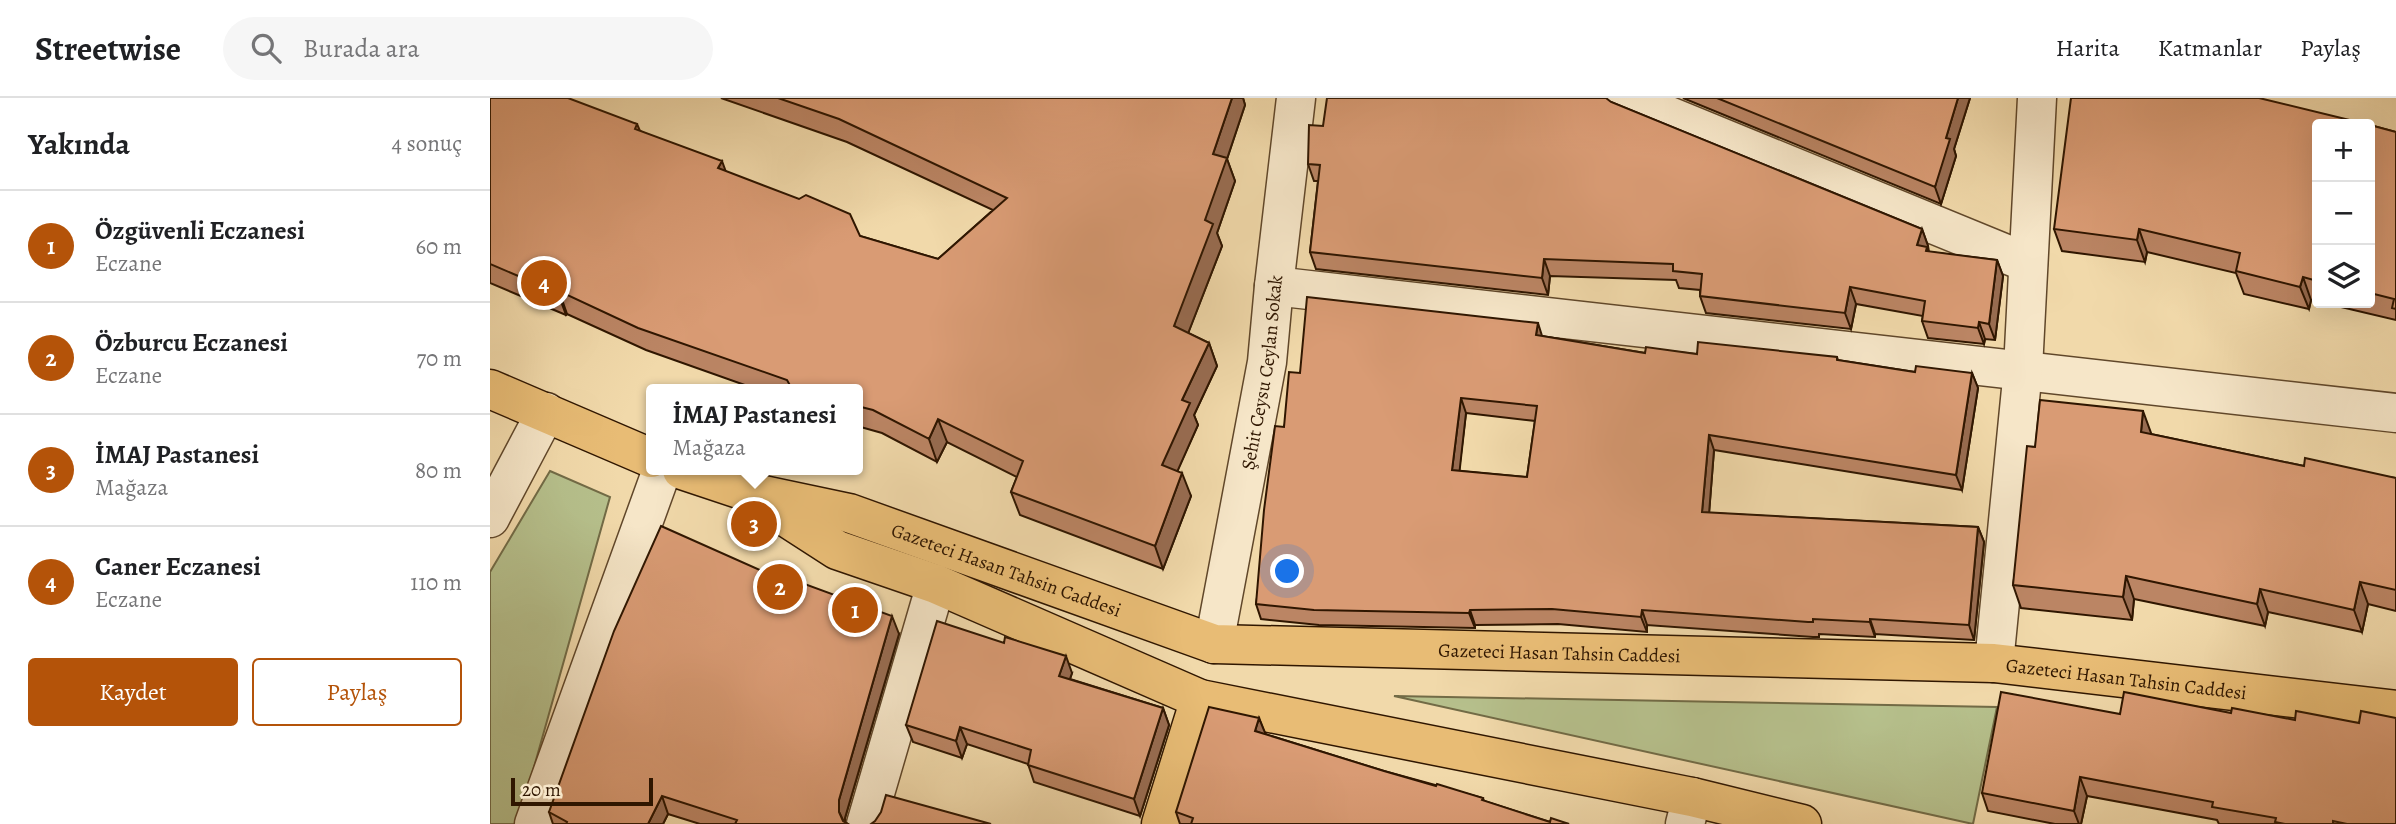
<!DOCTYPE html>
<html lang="tr">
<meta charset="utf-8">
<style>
body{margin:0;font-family:Alegreya,serif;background:#f6f6f6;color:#202124}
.controls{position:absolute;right:21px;top:21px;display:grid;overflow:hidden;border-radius:7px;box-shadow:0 7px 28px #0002}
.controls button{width:63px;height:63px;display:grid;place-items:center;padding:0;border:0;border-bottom:2px solid #e0e0e0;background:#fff;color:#202124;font:35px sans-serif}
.scale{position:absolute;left:21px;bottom:18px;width:142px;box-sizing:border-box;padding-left:7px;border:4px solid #2f1600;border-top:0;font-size:19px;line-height:24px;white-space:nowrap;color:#2f1600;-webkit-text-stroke:5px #f6e6c8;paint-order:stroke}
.you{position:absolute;left:798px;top:474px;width:24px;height:24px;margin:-18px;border:5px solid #fff;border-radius:50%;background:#1a73e8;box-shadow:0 0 0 10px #1a73e833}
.badge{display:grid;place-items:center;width:46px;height:46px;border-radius:50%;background:#b45309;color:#fff;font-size:23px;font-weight:700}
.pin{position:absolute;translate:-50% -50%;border:4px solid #fff;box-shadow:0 2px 7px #0006}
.popup{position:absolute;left:156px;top:286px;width:217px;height:91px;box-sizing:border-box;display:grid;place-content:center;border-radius:7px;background:#fff;filter:drop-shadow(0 2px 5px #0005);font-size:23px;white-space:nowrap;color:#757577}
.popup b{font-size:26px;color:#202124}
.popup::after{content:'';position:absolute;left:50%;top:100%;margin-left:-14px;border:14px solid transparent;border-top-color:#fff}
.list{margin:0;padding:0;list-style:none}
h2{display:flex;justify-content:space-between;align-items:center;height:91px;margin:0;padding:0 28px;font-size:30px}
h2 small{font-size:23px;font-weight:400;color:#757577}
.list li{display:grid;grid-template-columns:46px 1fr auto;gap:21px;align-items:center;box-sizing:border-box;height:112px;padding:0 28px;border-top:2px solid #e0e0e0}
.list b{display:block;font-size:26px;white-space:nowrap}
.list p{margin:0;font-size:23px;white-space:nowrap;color:#757577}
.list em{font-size:23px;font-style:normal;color:#757577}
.actions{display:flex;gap:14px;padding:21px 28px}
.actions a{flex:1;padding:16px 0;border:2px solid #b45309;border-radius:7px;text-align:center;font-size:24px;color:#b45309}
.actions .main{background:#b45309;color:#fff}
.icon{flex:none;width:38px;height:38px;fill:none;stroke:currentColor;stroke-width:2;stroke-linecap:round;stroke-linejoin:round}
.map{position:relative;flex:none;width:1906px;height:726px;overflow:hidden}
header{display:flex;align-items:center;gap:42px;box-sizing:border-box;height:98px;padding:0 35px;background:#fff;border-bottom:2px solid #e0e0e0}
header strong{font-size:33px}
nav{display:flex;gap:38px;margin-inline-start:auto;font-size:24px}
.search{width:490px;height:63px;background:#f6f6f6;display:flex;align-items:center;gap:18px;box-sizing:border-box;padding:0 24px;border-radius:38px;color:#757577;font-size:26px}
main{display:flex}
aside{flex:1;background:#fff}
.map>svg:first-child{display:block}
.green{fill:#b6c08c;stroke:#726b46;stroke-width:2}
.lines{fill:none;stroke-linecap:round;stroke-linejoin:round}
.minor-casing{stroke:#60472a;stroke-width:41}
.major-casing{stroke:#2f1600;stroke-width:41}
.minor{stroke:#f6e6c8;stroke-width:38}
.major{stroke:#e8bc75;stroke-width:38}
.wall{fill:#bb8564;stroke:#2f1600;stroke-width:2;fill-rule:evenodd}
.shaded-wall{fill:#986c51;stroke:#2f1600;stroke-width:2}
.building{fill:#d99b74;stroke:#2f1600;stroke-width:2;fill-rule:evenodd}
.labels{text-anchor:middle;stroke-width:6;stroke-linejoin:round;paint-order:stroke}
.street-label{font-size:19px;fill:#2f1600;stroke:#f6e6c8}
</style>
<header>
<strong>Streetwise</strong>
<div class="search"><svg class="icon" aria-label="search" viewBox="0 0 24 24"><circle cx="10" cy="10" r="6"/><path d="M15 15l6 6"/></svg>Burada ara</div>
<nav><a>Harita</a><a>Katmanlar</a><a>Paylaş</a></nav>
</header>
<main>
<aside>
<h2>Yakında<small>4 sonuç</small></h2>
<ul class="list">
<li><span class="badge">1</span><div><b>Özgüvenli Eczanesi</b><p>Eczane</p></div><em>60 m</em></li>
<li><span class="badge">2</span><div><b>Özburcu Eczanesi</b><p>Eczane</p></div><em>70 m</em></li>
<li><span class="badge">3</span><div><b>İMAJ Pastanesi</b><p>Mağaza</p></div><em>80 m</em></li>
<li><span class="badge">4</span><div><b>Caner Eczanesi</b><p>Eczane</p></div><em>110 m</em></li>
</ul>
<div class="actions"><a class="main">Kaydet</a><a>Paylaş</a></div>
</aside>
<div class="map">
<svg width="1906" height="726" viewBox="0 0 1906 726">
<rect width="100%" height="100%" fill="#f1d9aa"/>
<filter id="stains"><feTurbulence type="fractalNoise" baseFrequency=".00286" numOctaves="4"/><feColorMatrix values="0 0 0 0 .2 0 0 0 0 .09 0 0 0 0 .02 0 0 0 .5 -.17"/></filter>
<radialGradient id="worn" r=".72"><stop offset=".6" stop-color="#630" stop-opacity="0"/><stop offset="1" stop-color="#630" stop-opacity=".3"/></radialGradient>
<path class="green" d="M60,373l60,26 -92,327h-28v-252z
M904,598l603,11 -24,117z"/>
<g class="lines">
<defs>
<g id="minor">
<path d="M1135,0l403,165"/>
<path d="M784,188l1122,127"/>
<path d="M0,420l56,-106"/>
<path id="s1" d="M724,546l53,-282 7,-76 22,-188"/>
<path d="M1504,565l29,-294 14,-271"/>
<path d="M44,726l128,-354"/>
<path d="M376,726l70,-240"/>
<path d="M1195,726l7,-27"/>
</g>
<g id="major">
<path d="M0,291l161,69"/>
<path id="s2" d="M192,372l63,21 104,22 365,131 780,19 402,47"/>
<path d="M274,405l73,47 99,34 264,115 492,98 110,27"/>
<path d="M671,726l39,-125"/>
</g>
</defs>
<use href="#minor" class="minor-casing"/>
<use href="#major" class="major-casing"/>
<use href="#minor" class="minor"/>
<use href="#major" class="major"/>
</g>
<path class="wall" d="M0,0l147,26 3,7 220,105 78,23 55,-49 -146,-68 -126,-44h522l2,7 -18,54 8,22 -18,52 5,13 -34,87 21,10 8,23 -23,49 4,10 -21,46 14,25 -28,73 -143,-54 -9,-23 6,-15 -70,-35 -10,20 -55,-29 -25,-7v-37h-101l-110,-39 -79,-36 -1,1 -76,-32z
M1193,0h287l-16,51 2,7 -15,48z
M1121,4l311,127 6,17 1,6 68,8 6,16 -8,64 -10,-1 -1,5 -56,-6 -6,-17 1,-5 -67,-12 -5,25 -145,-16 -6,-17v-6l-21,-2 -3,-8 -126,-4 -2,19 -232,-26 -6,-17 8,-71h-4l-6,-17 15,-38z
M1827,26v177l-6,-1 -2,9 -65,-15 -8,-21 -89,-21 -2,10 -83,-11 -8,-22z
M1880,27l26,7v188l-72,-17h46z
M1052,238l103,17 192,4 1,3 77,12 57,1 6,15 -16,102 -248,-40 -5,63 269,14 6,15 -10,98 -99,-6v3l-56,-3v3h-6l-166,-12v7l-89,-8 -83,1v3l-156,-3 -58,-6 -5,-15 28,-177 16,-54zM976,315l69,8 -8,56 -68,-6z
M1661,336l153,32 92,12v133l-28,-7 -6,28 -94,-20 -3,14 -131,-27 -2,21 -111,-12 -8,-23 22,-138z
M409,536l-54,184v4l3,2h-148l-32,-10 -5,10h-110l-4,-12z
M582,575l-2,6 93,29 6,17 -29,91 -106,-34 -6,-18 -61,-20 -5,14 -49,-16 -7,-17z
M1741,615l64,7 64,3 37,101h-177l-2,-4 -130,-24 -6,28h-26l-67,-13 -6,-18 138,-79z
M769,620l6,16 119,37 99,27 1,3 66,21 19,2h-389l-4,-12z"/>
<path class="shaded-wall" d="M742,0h11l2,7 -18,54 8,22 -18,52 5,13 -40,103 -8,-23 31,-106 8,-66z
M1468,0h12l-16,51 2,7 -15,48 -6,-17 11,-49z
M232,63l8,22 -12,-15z
M1432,131l6,17 -1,2 6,16 -16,-19z
M1649,131l8,23 -2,10 -8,-22z
M1054,161l6,17 -2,19 -6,-17z
M1507,162l6,16 -8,64 -6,-16z
M1813,179l8,23 -2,9 -9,-22z
M1360,189l6,17 -5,25 -6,-16z
M69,193l8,23 -1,1 -8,-22z
M1489,224l6,17 -1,5 -6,-16z
M1048,225l5,16 -7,-4z
M719,245l8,23 -23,49 4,10 -28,63 -8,-23 20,-65z
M1482,275l6,15 -16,102 -6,-15z
M971,300l5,15 -8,72 -6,-15z
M1653,313l8,22 -2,21 -8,-22z
M448,321l9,23 -10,20 -8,-23z
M1219,337l5,15 -6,77 -6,-15z
M692,375l9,23 -28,73 -8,-23z
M1488,429l6,15 -10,98 -5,-15z
M1636,478l8,23 -2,21 -9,-23z
M1870,484l8,22 -6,28 -8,-22z
M1770,491l8,23 -3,14 -8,-22z
M980,512l5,15v3l-6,-15z
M1152,512l5,15v7l-6,-15z
M402,518l7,18 -54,184v6l-6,-12v-12z
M1380,521l5,15v3l-5,-15z
M576,558l6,17 -7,20 -6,-17z
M673,610l6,17 -29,91 -6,-17z
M769,620l7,17 -11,-4z
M470,629l7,17 -5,14 -6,-17z
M1590,679l7,19 -6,28h-2l-5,-13z
M172,698l6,18 -5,10h-15z"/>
<path class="building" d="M0,0h78l69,26 -2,5 87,32 -4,7 81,31 7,-4 44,19 10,22 78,23 69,-61 -168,-79 -61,-21h454l-19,56 14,4 -22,62 8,4 -39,102 35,17 -27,57 8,3 -28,62 20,8 -27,73 -144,-54 12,-31 -85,-42 -9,20 -56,-29 -16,-4v-17h-65l-5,-9 -149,-52 -79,-37 -1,2 -68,-29z
M837,0h279l5,4 311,127 -5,16 10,2 -1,4 71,9 -8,64 -10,-2 -1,6 -56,-7 3,-20 -75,-14 -5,26 -145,-17 2,-22 -29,-3v-7l-129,-5 -2,19 -232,-26 10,-87 -12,-1 1,-39 14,1z
M1227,0h241l-12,40 4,1 -15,48z
M1581,0h188l107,26h-49v157l-14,-4 -3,10 -64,-16 4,-18 -101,-24 -2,11 -83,-11z
M1880,27l26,7v177l-4,-1 2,-9 -24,-6z
M817,199l231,26 -2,12 109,18 1,-6 51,7 1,-12 139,15v3l78,12 1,-6 56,7 -16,102 -247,-40 -7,77 276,15 -9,98 -99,-6v3l-57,-3v3h-5l-166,-12 -1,7 -89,-8 -82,1 -1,3 -155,-3 -58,-6 8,-94 11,-84 9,1 5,-55 11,1zM971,300l76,8 -10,71 -75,-7z
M1550,302l103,11 -2,21 163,34 1,-8 91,20v112l-36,-8 -6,28 -94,-21 -3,15 -131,-28 -3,21 -110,-12 14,-139 8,1z
M171,428l110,49 1,-3 120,44 -53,184v12l4,9 5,3h-113l2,-4 -75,-24 -14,28h-82l1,-2 -18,-10 65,-181z
M447,523l67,22 1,-6 61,19 -7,20 104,32 -29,91 -106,-34 3,-15 -71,-23 -4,14 -50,-16z
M1511,594l119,22 4,-22 107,21 1,-5 63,12 1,-9 63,12 2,-12 35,7v106h-49l-14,-3v3h-48l-10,-2 1,-4 -64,-11 1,-5 -133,-25 -6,34 -92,-18z
M719,609l50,11 -4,13 129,40 52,15 1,-2 46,14 -1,2 68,22 1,-4 18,6h-378l2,-6 -17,-6z
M396,697l105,29h-120l4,-3 6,-9z"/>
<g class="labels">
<g class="street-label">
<text dy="7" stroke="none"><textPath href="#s1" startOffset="276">Şehit Ceysu Ceylan Sokak</textPath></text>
<text dy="7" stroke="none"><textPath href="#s2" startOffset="340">Gazeteci Hasan Tahsin Caddesi</textPath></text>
<text dy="7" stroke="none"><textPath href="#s2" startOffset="906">Gazeteci Hasan Tahsin Caddesi</textPath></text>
<text dy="7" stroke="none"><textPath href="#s2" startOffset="1474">Gazeteci Hasan Tahsin Caddesi</textPath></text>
</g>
</g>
<rect width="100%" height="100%" filter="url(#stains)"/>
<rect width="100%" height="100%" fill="url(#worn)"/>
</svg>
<div class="controls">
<button>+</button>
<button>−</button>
<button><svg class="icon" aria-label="layers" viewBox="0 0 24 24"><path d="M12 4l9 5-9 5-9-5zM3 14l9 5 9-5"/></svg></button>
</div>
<div class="scale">20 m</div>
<div class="you"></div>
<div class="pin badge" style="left:365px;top:512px">1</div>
<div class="pin badge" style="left:290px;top:489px">2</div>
<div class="pin badge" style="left:264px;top:426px">3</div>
<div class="popup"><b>İMAJ Pastanesi</b>Mağaza</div>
<div class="pin badge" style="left:54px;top:185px">4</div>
</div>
</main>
